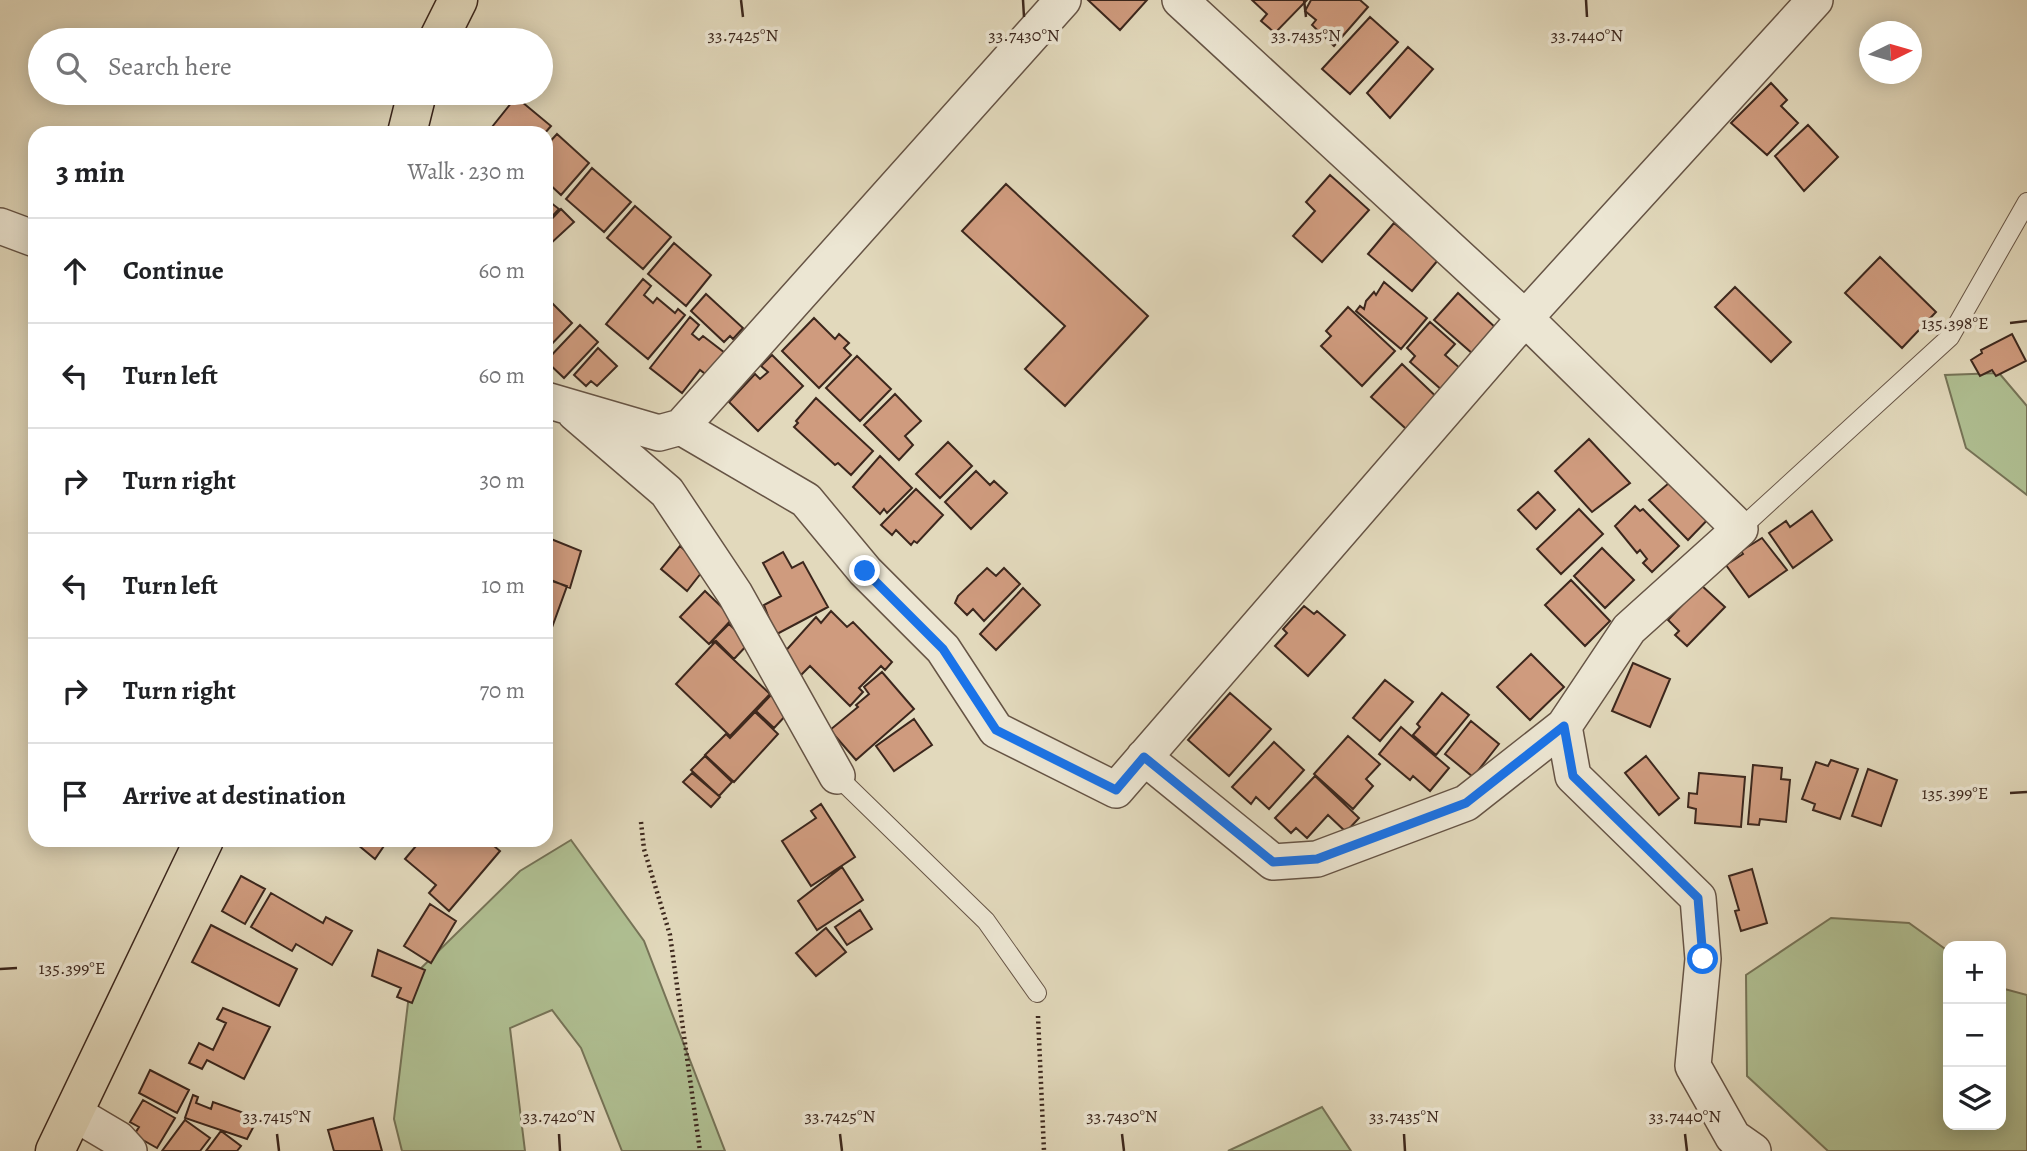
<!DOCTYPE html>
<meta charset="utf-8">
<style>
body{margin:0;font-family:Alegreya,serif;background:#f6f6f6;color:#202124}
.controls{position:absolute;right:21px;bottom:21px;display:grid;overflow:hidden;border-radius:14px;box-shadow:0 4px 18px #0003}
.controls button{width:63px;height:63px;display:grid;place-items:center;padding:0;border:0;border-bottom:2px solid #e0e0e0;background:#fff;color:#202124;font:35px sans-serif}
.compass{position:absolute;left:1859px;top:21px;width:63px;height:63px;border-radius:50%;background:#fff;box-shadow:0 4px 18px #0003;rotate:85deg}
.stop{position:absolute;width:21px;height:21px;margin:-16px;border:5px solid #1a73e8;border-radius:50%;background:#fff}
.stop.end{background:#1a73e8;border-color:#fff;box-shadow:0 2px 7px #0008}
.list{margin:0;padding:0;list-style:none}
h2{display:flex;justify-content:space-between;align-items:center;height:91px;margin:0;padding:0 28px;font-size:30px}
h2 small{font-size:23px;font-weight:400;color:#757577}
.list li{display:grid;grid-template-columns:46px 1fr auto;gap:21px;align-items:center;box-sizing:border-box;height:105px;padding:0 28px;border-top:2px solid #e0e0e0}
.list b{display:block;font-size:26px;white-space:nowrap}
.list em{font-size:23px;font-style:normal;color:#757577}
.icon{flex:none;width:38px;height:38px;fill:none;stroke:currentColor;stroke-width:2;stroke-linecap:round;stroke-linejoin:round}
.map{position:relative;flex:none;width:2027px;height:1151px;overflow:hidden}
.search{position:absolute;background:#fff;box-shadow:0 4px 18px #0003;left:28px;top:28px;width:525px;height:77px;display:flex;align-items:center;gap:18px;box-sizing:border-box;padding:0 24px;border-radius:38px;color:#757577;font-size:26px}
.panel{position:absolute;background:#fff;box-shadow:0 4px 18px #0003;left:28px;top:126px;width:525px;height:721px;border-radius:21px}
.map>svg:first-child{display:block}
.green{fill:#b0c093;stroke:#767458;stroke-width:2}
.building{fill:#cf9b7e;stroke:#3c271d;stroke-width:2}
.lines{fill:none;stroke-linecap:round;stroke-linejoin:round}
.lane-casing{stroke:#665445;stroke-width:20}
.street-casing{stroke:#665445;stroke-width:38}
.primary-casing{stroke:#3c271d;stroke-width:41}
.path{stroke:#3c271d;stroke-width:4.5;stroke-dasharray:2 3.5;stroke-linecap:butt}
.lane{stroke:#ece6d3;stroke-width:18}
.street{stroke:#ece6d3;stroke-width:35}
.primary{stroke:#e2d9bc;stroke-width:38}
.route{stroke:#1a73e8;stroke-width:9}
.ticks{fill:none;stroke:#3c271d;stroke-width:2.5}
.ticks-label{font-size:18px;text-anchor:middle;fill:#3c271d;stroke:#ece6d3;stroke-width:7;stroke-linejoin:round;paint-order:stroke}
</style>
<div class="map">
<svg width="2027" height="1151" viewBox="0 0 2027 1151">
<rect width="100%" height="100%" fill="#e2d9bc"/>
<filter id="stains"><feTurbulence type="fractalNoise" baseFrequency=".00286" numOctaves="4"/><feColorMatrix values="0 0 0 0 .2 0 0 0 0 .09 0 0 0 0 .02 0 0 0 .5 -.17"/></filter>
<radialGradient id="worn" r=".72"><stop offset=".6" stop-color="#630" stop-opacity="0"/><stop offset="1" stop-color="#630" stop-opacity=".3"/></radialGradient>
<path class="green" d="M1999,373l28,33v89l-61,-47 -21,-73z
M571,840l73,101 81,210h-103l-41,-103 -29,-38 -42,18 15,123h-123l-8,-32 17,-141 109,-107z
M1831,918l78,5 39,28v174h53v-137l26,7v156h-199l-81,-75 -1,-101z
M1322,1107l29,44h-123z"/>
<path class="building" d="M1088,0h59l-27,30z
M1252,0h55l-32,33 -14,-12 6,-7z
M1311,0h49l8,7 -34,39 -22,-21 4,-5 -11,-9z
M1370,17l28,25 -48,52 -28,-25z
M1408,47l25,22 -43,49 -23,-25z
M1771,83l16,17 -6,6 17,17 -31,32 -36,-32z
M516,97l35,29 -6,7 -57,-1z
M1808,125l30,32 -34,34 -29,-35z
M557,134l32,29 -28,32 -15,-14v-35z
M592,168l39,34 -27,30 -38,-33z
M1330,175l39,35 -47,52 -29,-26 22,-25 -9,-9z
M1006,184l142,132 -83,90 -40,-37 40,-43 -103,-95z
M546,190l4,5 -4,4 13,10 -13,14z
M635,206l36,31 -28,32 -36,-31z
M561,209l13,13 -26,24 -2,-21z
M1394,223l44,37 -26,31 -44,-37z
M674,243l37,32 -25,31 -38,-32z
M1880,257l56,55 -34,36 -57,-55z
M643,279l8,7 -7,9 9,8 4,-5 18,15 3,-4 7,6 -37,44 -42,-35z
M1384,282l43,36 -26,31 -45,-38 4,-5 4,3 2,-8 8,-9 2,3z
M1735,287l56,55 -20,20 -56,-55z
M1458,293l38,35 -23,26 -39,-34z
M706,294l37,34 -10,11 -3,-3 -6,6 -33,-31z
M548,299l24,24 -26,27v-48z
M1348,307l47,44 -33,35 -41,-40 10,-10 -5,-5z
M690,317l9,8 -7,9 7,6 4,-4 22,17 -17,23 -8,-6 -18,23 -32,-25z
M814,318l21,21 4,-5 10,9 -5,5 7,7 -32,33 -37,-37z
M1430,322l25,22 -10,11 17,15 -19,21 -33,-29 5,-6 -8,-8z
M580,325l18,17 -34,36 -18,-17z
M2012,334l14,27 -30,15 -4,-6 -12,6 -9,-16 11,-7 -1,-3z
M598,348l19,18 -20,20 -6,-5 -5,5 -12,-11z
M772,355l31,31 -45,45 -29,-29 26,-28 5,5 8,-7 -7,-6z
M857,356l34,33 -31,32 -34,-33z
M1402,364l43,41 -30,32 -44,-40z
M895,394l26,27 -16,15 8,9 -14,15 -35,-35z
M816,398l57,53 -22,24 -13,-12 -3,2 -41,-38 4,-4 -2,-2z
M1589,439l41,44 -38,29 -37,-41z
M948,442l24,24 -32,32 -24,-24z
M880,456l32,32 -25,25 -3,-4 -4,5 -27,-27z
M976,471l14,14 4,-4 13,12 -36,36 -26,-27z
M1676,477l39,35 -27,28 -39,-40z
M916,489l27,26 -26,28 -3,-2 -3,4 -15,-15 -4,5 -11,-10z
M1538,492l17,18 -19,19 -18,-19z
M1635,506l5,5 3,-2 36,37 -27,26 -9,-9 4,-4 -7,-9 -3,3 -22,-27z
M1579,509l24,25 -42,40 -24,-25z
M1812,511l20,29 -39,28 -24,-35 17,-12 4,6z
M546,537l35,14 -11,37 -24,-10z
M1762,538l25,32 -38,27 -23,-32 17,-11 -2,-3z
M680,546l25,22 -18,23 -26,-22z
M1602,548l32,32 -29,28 -31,-32z
M783,552l9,16 11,-6 25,45 -53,28 -11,-30 17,-9 -18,-33z
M987,568l9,8 8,-8 16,16 -36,37 -11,-12 -6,6 -12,-12 3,-7z
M546,579l21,7 -21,58z
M1571,580l39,41 -25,25 -40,-41z
M1701,585l24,22 -38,39 -12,-11 4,-4 -11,-11z
M1023,588l17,17 -44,45 -16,-16z
M705,591l28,27 -24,26 -29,-27z
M1304,606l10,8 3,-3 28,24 -37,41 -33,-30 12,-13 -4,-4z
M831,611l16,16 6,-5 39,40 -7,8 -4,-4 -22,22 4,4 -13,14 -40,-40 -9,9 -20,-19 35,-39 5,6z
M729,624l20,19 -15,16 -18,-18 -6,2z
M715,642l55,52 -40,42 -54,-52z
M1531,654l33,33 -34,33 -33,-33z
M1633,663l37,16 -20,48 -38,-16z
M882,672l32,37 -58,51 -26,-30 28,-23 -2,-2 13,-11 -5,-7z
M1385,680l28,22 -33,39 -27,-23z
M1230,693l41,36 -42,47 -41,-36z
M1442,693l27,22 -33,40 -23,-20 7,-8 -3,-3z
M771,695l18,17 -15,16 -18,-17z
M755,712l23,22 -44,48 -29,-27 21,-21 4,4z
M914,719l18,26 -38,26 -18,-25z
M1471,721l28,23 -26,33 -28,-23z
M1401,727l48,41 -19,23 -17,-15 -3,4 -31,-26z
M1348,736l32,28 -14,15 7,7 -20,23 -39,-35z
M1274,742l30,28 -35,39 -13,-12 -5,7 -19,-17z
M705,756l27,26 -13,14 -28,-26z
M1646,756l33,42 -20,17 -34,-42z
M1831,760l27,9 -18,50 -27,-9 2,-6 -13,-5 14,-37 12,4z
M1753,765l29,3 -1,11 9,1 -4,42 -26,-3 -1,6 -11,-1z
M1868,769l29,11 -16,46 -29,-10z
M692,773l28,24 -9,10 -28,-25z
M1699,773l46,4 -4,50 -46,-4 1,-14 -8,-2 1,-14 8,1z
M1315,776l44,42 -13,14 -18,-17 -21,23 -11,-10 -5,5 -16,-15z
M821,804l34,53 -44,29 -29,-45 34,-23 -5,-7z
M352,840h36l-13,19z
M421,840h66l13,11 -51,60 -20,-18 7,-8 -31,-26z
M842,867l21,33 -46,30 -19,-29z
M1752,869l15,54 -26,8 -6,-20 4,-1 -10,-34z
M241,876l24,13 -20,35 -23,-13z
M271,893l52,30 3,-6 26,14 -20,34 -36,-21 -4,7 -41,-24z
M430,904l26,17 -25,42 -27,-17z
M860,910l12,19 -25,16 -12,-18z
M211,925l86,44 -18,37 -87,-44z
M826,928l20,24 -30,24 -20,-23z
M378,950l47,20 -13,33 -15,-6 4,-9 -29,-12z
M223,1008l47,19 -26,52 -37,-19 -5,9 -13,-6 10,-20 14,7 13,-27 -9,-4z
M150,1070l39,20 -12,23 -38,-20z
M193,1095l5,2 -2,6 15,6 2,-7 45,16 -11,21 -62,-21z
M143,1100l32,18 -18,30 -23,-13 5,-8 -9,-5z
M373,1118l9,33h-48l-6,-21z
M185,1120l25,18 -10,13h-38z
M221,1131l20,15 -4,5h-31z"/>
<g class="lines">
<defs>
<path id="lane" d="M1740,529l210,-192 77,-135
M837,776l149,145 51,72"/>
<path id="street" d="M0,226l35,13
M546,400l113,33 22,-6 382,-427
M575,413l92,79 68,102 102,182
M681,427l125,73 59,71 78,78 53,81 120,60 409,-472 290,-318
M1564,726l9,50 125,122 5,61 -10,107 40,71 20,14
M1144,757l129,105 44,-3 149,-56 98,-77 65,-97 111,-100 -215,-211 -345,-318
M74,1113l44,26 11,12"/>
<path id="primary" d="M438,40l20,-40
M407,133l10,-40
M55,1151l149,-311"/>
</defs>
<use href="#lane" class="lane-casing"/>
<use href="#street" class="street-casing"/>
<use href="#primary" class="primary-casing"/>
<path class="path" d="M641,822l3,27 26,86 30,216
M1038,1016l6,135"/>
<use href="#lane" class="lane"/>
<use href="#street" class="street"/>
<use href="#primary" class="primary"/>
</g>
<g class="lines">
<path class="route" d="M865,571l78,78 53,81 120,60 28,-33 129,105 44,-3 149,-56 98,-77 9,50 125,122 5,61"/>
</g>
<path class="ticks" d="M741,0l2,17M1023,0l1,17M1304,0l2,17M1586,0l1,17M2010,323l17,-2M2010,793l17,-1M0,969l17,-1M277,1134l2,17M559,1134l1,17M840,1134l2,17M1122,1134l2,17M1404,1134l1,17M1685,1134l2,17"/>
<g class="ticks-label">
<text x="743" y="41">33.7425°N</text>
<text x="1024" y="41">33.7430°N</text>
<text x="1306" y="41">33.7435°N</text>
<text x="1587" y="41">33.7440°N</text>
<text x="1955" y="329">135.398°E</text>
<text x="1955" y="799">135.399°E</text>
<text x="72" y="974">135.399°E</text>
<text x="277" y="1122">33.7415°N</text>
<text x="559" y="1122">33.7420°N</text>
<text x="840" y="1122">33.7425°N</text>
<text x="1122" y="1122">33.7430°N</text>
<text x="1404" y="1122">33.7435°N</text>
<text x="1685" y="1122">33.7440°N</text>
</g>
<rect width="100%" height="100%" filter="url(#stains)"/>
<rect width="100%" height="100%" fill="url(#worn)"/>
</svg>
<div class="controls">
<button>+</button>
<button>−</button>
<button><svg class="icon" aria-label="layers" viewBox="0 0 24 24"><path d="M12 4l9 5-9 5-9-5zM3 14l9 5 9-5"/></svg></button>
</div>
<svg class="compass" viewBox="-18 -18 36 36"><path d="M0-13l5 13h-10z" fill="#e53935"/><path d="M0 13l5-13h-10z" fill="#757577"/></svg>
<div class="stop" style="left:1703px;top:959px"></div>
<div class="stop end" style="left:865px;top:571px"></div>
<div class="search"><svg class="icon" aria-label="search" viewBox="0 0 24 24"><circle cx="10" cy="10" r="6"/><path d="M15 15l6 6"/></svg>Search here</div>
<section class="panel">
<h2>3 min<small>Walk · 230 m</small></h2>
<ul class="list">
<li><svg class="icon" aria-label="ahead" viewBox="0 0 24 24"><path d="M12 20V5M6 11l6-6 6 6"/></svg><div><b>Continue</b></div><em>60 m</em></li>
<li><svg class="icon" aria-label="left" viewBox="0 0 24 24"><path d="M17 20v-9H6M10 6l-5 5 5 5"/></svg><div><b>Turn left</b></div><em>60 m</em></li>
<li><svg class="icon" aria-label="right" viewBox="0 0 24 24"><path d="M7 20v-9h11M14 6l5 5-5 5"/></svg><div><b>Turn right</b></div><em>30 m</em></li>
<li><svg class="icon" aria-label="left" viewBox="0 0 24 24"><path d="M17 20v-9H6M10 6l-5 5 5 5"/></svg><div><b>Turn left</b></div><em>10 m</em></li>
<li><svg class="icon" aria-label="right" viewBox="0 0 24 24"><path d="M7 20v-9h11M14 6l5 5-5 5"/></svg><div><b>Turn right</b></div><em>70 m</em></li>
<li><svg class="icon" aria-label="arrive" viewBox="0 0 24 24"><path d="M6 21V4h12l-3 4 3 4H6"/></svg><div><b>Arrive at destination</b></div></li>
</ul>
</section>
</div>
